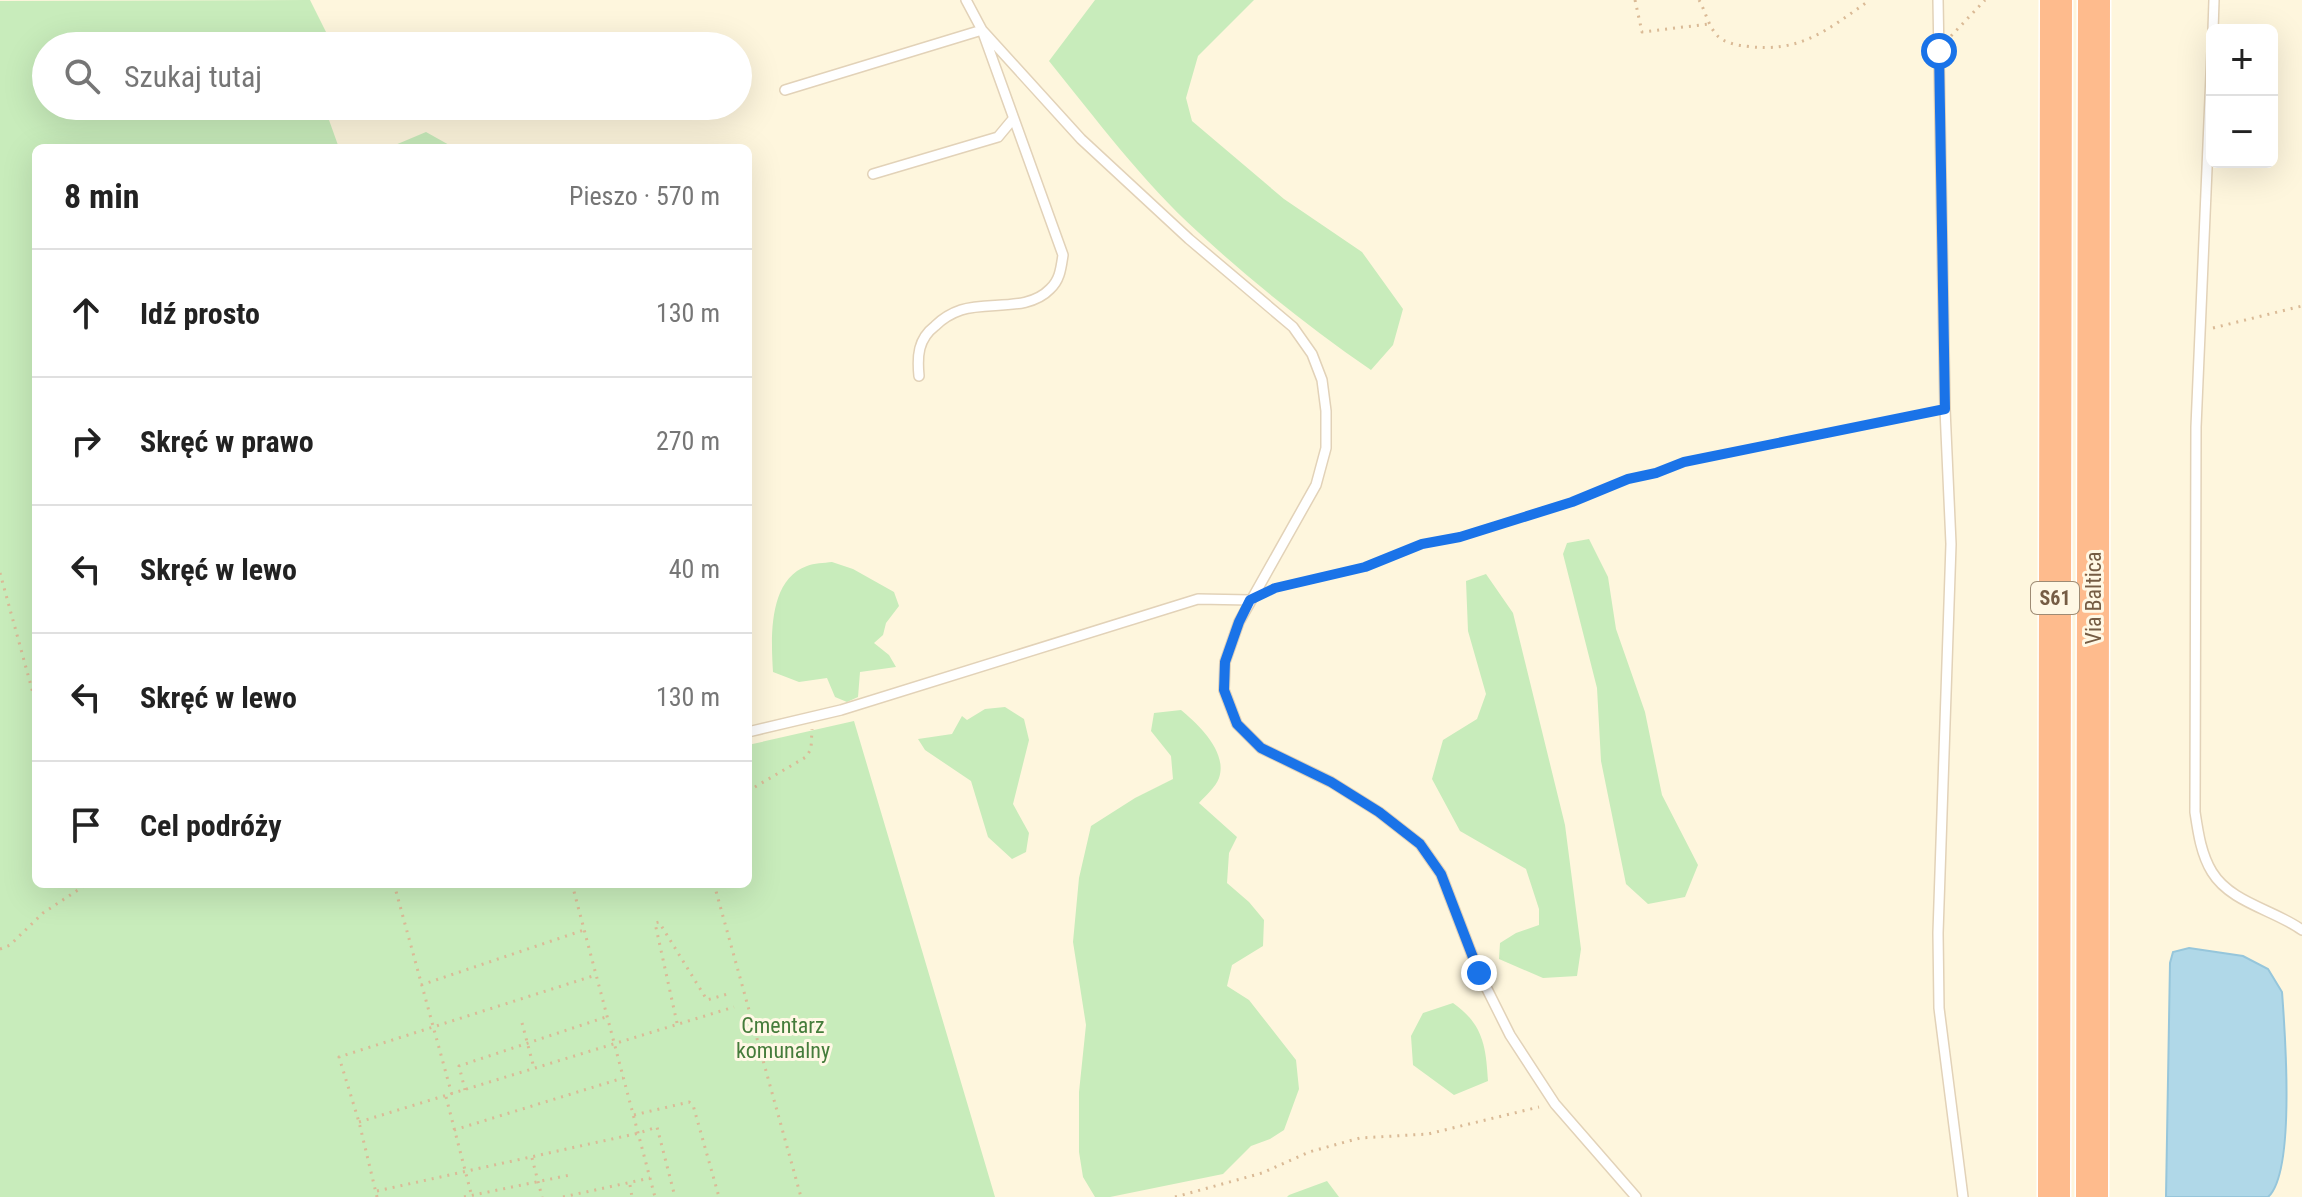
<!DOCTYPE html>
<html lang="pl">
<meta charset="utf-8">
<style>
body{margin:0;font-family:"Roboto Condensed",sans-serif;background:#f2f2f2;color:#222}
.controls{position:absolute;right:24px;top:24px;display:grid;overflow:hidden;border-radius:12px;box-shadow:0 8px 32px #0002}
.controls button{width:72px;height:72px;display:grid;place-items:center;padding:0;border:0;border-bottom:2px solid #e0e0e0;background:#fff;color:#222;font:40px sans-serif}
.stop{position:absolute;width:24px;height:24px;margin:-18px;border:6px solid #1a73e8;border-radius:50%;background:#fff}
.stop.end{background:#1a73e8;border-color:#fff;box-shadow:0 2px 8px #0008}
.list{margin:0;padding:0;list-style:none}
h2{display:flex;justify-content:space-between;align-items:center;height:104px;margin:0;padding:0 32px;font-size:34px}
h2 small{font-size:26px;font-weight:400;color:#767676}
.list li{display:grid;grid-template-columns:52px 1fr auto;gap:24px;align-items:center;box-sizing:border-box;height:128px;padding:0 32px;border-top:2px solid #e0e0e0}
.list b{display:block;font-size:30px;white-space:nowrap}
.list em{font-size:26px;font-style:normal;color:#767676}
.icon{flex:none;width:44px;height:44px;fill:none;stroke:currentColor;stroke-width:2;stroke-linecap:round;stroke-linejoin:round}
.map{position:relative;flex:none;width:2302px;height:1197px;overflow:hidden}
.search{position:absolute;background:#fff;box-shadow:0 8px 32px #0002;left:32px;top:32px;width:720px;height:88px;display:flex;align-items:center;gap:20px;box-sizing:border-box;padding:0 28px;border-radius:44px;color:#767676;font-size:30px}
.panel{position:absolute;background:#fff;box-shadow:0 8px 32px #0002;left:32px;top:144px;width:720px;height:744px;border-radius:12px}
.map>svg:first-child{display:block}
.green{fill:#c8ecbb}
.water{fill:#b0d8e8;stroke:#96c6db;stroke-width:2}
.lines{fill:none;stroke-linecap:round;stroke-linejoin:round}
.service-casing{stroke:#e2d2b8;stroke-width:12}
.motorway-casing{stroke:#fff;stroke-width:35}
.path{stroke:#daba96;stroke-width:3;stroke-dasharray:2 6;stroke-linecap:butt}
.service{stroke:#fff;stroke-width:9}
.motorway{stroke:#febb8d;stroke-width:32}
.route{stroke:#1a73e8;stroke-width:10}
.labels{text-anchor:middle;stroke-width:6;stroke-linejoin:round;paint-order:stroke}
.shield{fill:#fff8e5;stroke:#9e8b74;stroke-width:2}
.shield-label{font-size:20px;font-weight:bold;fill:#755c44}
.street-label{font-size:22px;fill:#755c44;stroke:#fff8e5}
.park-label{font-size:22px;fill:#457c3b;stroke:#fff8e5}
</style>
<div class="map">
<svg width="2302" height="1197" viewBox="0 0 2302 1197">
<rect width="100%" height="100%" fill="#fef6dd"/>
<path class="green" d="M310,0l23,46h-287v60h297l-14,14 10,28h-303v736h712v-139l106,-24 141,476h-995v-1196z
M1095,0h159l-56,56 -12,42 6,23 92,78 78,53 41,57 -10,36 -22,25c-61,-42 -119,-88 -173,-138 -56,-51 -102,-113 -149,-171z
M426,132l25,14 24,2h-87z
M1589,539l19,38 8,52 29,83 17,83 36,70 -13,32 -37,7 -22,-20 -25,-123 -4,-73 -34,-134 4,-11z
M832,562l21,7 41,23 5,14 -13,17 -3,12 -9,8 15,12 7,12 -36,5 -2,25 -11,5 -12,-5 -8,-19 -28,4 -26,-10c-2,-34 -5,-92 34,-106 7,-3 17,-3 25,-4z
M1486,574l27,39 52,212 16,124 -4,27 -34,2 -44,-19 1,-16 16,-10 23,-8v-16l-13,-40 -66,-38 -28,-52 11,-39 34,-21 9,-25 -18,-63 -2,-50z
M1005,707l19,12 5,21 -16,64 16,29 -3,19 -14,7 -24,-22 -17,-56 -46,-31 -7,-11 34,-5 10,-18 5,4 18,-11z
M1181,710c17,14 47,42 38,68 -3,9 -14,18 -20,25l38,34 -8,16 -2,30 22,19 15,18 -1,26 -31,19 -5,21 22,14 47,60 3,29 -15,41 -14,9 -19,7 -28,28 -113,23h-15l-12,-20 -4,-25v-60l7,-67 -13,-83 6,-64 12,-52 44,-28 38,-19 -2,-23 -20,-25 3,-18z
M1453,1003c30,21 33,43 35,78l-34,14 -41,-30 -2,-29 12,-23z
M1327,1181l12,16h-52l2,-2z"/>
<path class="water" d="M2189,948l54,8 25,13 14,23c3,40 14,180 -14,205h-102l4,-234 3,-11z"/>
<g class="lines">
<defs>
<path id="service" d="M1938,0l7,409 6,135 -13,389 1,75 24,189
M982,30l99,109 108,100 104,88 19,27 10,26 4,31v37l-10,37 -77,137 -14,40 -1,28 13,34 24,24 70,34 48,30 41,32 21,30 38,99 31,62 45,69 81,93
M2213,30l1,-30
M2212,51l-16,376 -1,385c3,20 6,42 17,60 19,31 63,38 90,58
M785,90l197,-60
M873,174l125,-37 15,-18
M919,376c-2,-20 -1,-37 16,-50 7,-7 17,-13 26,-16 28,-9 67,2 89,-21 10,-9 11,-21 13,-34l-81,-225 -16,-30
M748,732l93,-22 357,-111 52,1"/>
<path id="motorway" d="M2054,1197l2,-1197
M2092,1197l2,-1197"/>
</defs>
<use href="#service" class="service-casing"/>
<use href="#motorway" class="motorway-casing"/>
<path class="path" d="M1635,0l7,32 67,-8
M1699,0c6,10 9,25 17,34 6,8 19,11 29,12 55,8 82,-16 125,-46
M1951,36l34,-36
M2213,328l89,-22
M0,573l36,131
M1276,588l89,-21 57,-23 38,-7 112,-35 56,-23 28,-6 28,-11 246,-51
M748,791l58,-34 5,-8 1,-20
M394,884l58,211
M572,884l83,313
M714,884l87,313
M0,949l10,-4 33,-32 44,-29
M421,985l163,-55
M522,1023l12,45
M677,1023l-22,-100 4,-1 48,78 24,-7
M465,1090l-6,-24 147,-49
M446,1097l26,100
M634,1115l55,-13 4,3 26,92
M359,1122l375,-115
M454,1130l169,-52
M532,1158l10,39
M630,1185l2,12
M377,1191l262,-58 18,-6 18,70
M377,1197l-18,-75 -20,-65 257,-82
M464,1197l106,-22
M563,1197l87,-19
M1175,1197l87,-24 47,-21 51,-14 68,-4 111,-27"/>
<use href="#service" class="service"/>
<use href="#motorway" class="motorway"/>
</g>
<g class="lines">
<path class="route" d="M1479,973l-38,-99 -21,-30 -41,-32 -48,-30 -70,-34 -24,-24 -13,-34 1,-28 14,-40 11,-22 25,-12 90,-21 57,-23 38,-7 112,-35 56,-23 28,-6 28,-11 261,-53 -6,-358"/>
</g>
<g class="labels">
<rect class="shield" x="2031" y="582" width="48" height="32" rx="6"/>
<g class="shield-label">
<text x="2055" y="605">S61</text>
</g>
<g class="street-label">
<text transform="translate(2093 598) rotate(-90)" y="8">Via Baltica</text>
</g>
<g class="park-label">
<text x="783" y="1033">Cmentarz<tspan x="783" dy="25">komunalny</tspan></text>
</g>
</g>
</svg>
<div class="controls">
<button>+</button>
<button>−</button>
</div>
<div class="stop" style="left:1939px;top:51px"></div>
<div class="stop end" style="left:1479px;top:973px"></div>
<div class="search"><svg class="icon" aria-label="search" viewBox="0 0 24 24"><circle cx="10" cy="10" r="6"/><path d="M15 15l6 6"/></svg>Szukaj tutaj</div>
<section class="panel">
<h2>8 min<small>Pieszo · 570 m</small></h2>
<ul class="list">
<li><svg class="icon" aria-label="ahead" viewBox="0 0 24 24"><path d="M12 20V5M6 11l6-6 6 6"/></svg><div><b>Idź prosto</b></div><em>130 m</em></li>
<li><svg class="icon" aria-label="right" viewBox="0 0 24 24"><path d="M7 20v-9h11M14 6l5 5-5 5"/></svg><div><b>Skręć w prawo</b></div><em>270 m</em></li>
<li><svg class="icon" aria-label="left" viewBox="0 0 24 24"><path d="M17 20v-9H6M10 6l-5 5 5 5"/></svg><div><b>Skręć w lewo</b></div><em>40 m</em></li>
<li><svg class="icon" aria-label="left" viewBox="0 0 24 24"><path d="M17 20v-9H6M10 6l-5 5 5 5"/></svg><div><b>Skręć w lewo</b></div><em>130 m</em></li>
<li><svg class="icon" aria-label="arrive" viewBox="0 0 24 24"><path d="M6 21V4h12l-3 4 3 4H6"/></svg><div><b>Cel podróży</b></div></li>
</ul>
</section>
</div>
